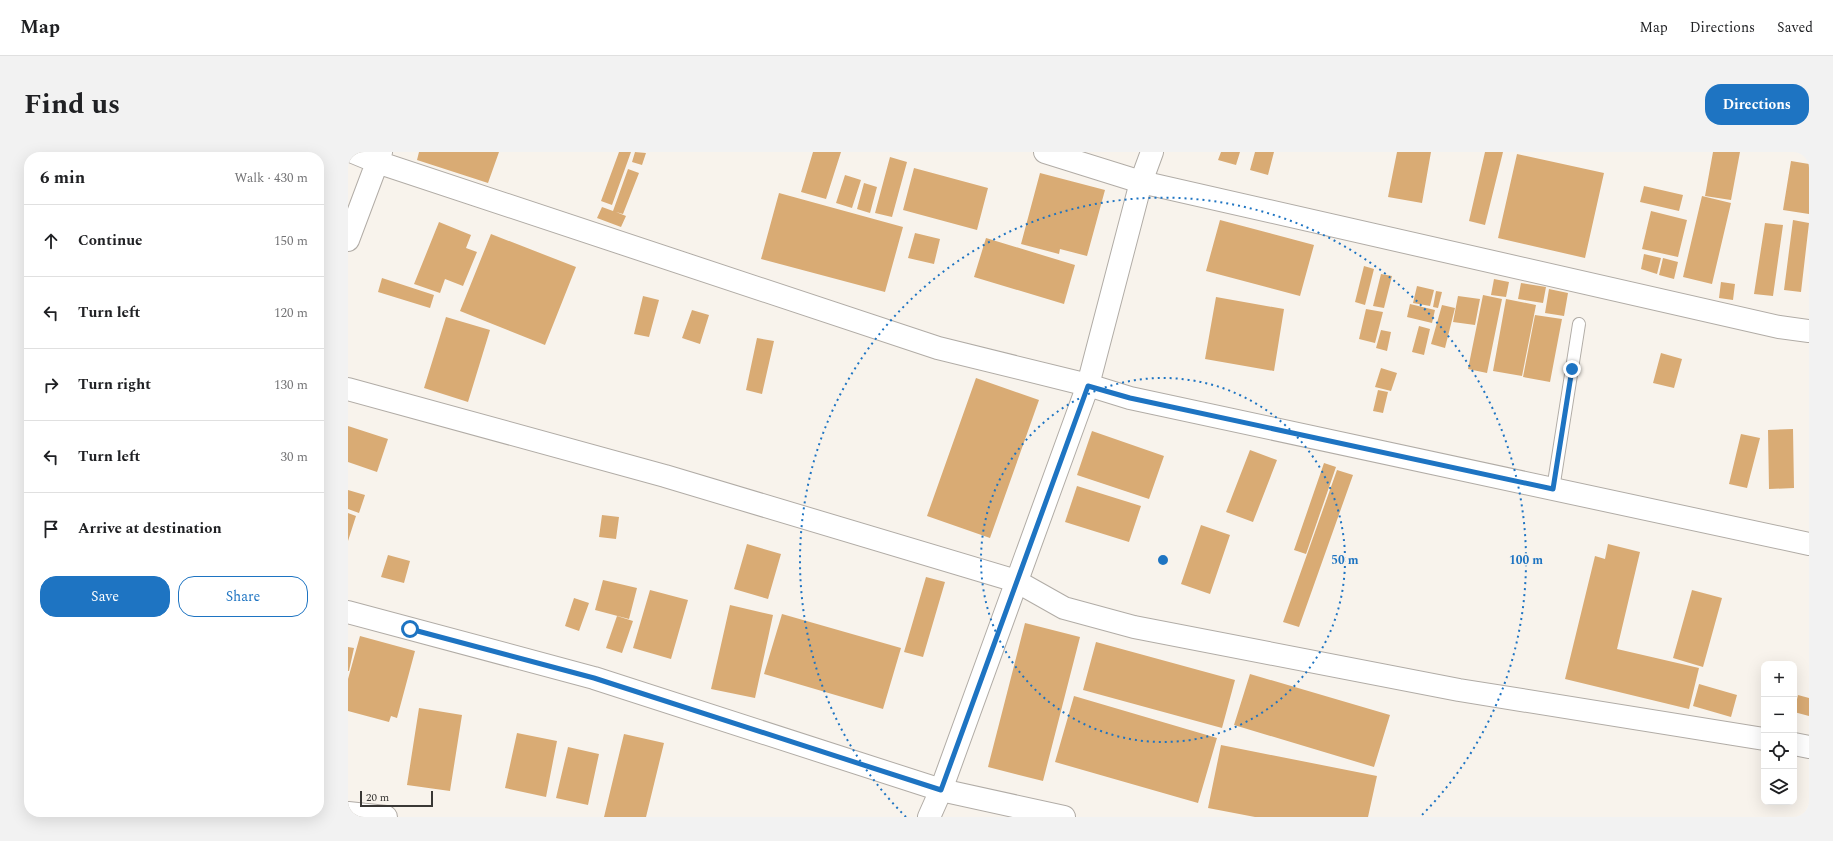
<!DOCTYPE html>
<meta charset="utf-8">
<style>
body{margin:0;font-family:Spectral,serif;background:#f2f2f2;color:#202124}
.controls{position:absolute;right:12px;bottom:12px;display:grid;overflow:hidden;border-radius:8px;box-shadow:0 4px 16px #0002}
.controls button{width:36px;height:36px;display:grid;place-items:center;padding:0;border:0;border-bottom:1px solid #e0e0e0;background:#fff;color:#202124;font:20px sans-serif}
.scale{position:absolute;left:12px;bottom:10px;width:73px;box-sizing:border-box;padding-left:4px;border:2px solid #393735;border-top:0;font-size:11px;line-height:14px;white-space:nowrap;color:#393735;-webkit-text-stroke:3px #f8f3ec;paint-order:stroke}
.stop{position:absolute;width:12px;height:12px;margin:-9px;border:3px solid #1e74c2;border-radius:50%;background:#fff}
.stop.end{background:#1e74c2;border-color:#fff;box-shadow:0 1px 4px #0008}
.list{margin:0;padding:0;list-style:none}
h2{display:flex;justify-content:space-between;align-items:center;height:52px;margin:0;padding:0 16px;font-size:17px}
h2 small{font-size:13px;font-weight:400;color:#757577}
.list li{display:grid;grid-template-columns:26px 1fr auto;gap:12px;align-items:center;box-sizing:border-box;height:72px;padding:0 16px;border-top:1px solid #e0e0e0}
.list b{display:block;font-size:15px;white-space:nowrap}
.list em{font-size:13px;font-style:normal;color:#757577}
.actions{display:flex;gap:8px;padding:12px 16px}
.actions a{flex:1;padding:9px 0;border:1px solid #1e74c2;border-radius:16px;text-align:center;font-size:14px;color:#1e74c2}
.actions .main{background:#1e74c2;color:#fff}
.icon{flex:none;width:22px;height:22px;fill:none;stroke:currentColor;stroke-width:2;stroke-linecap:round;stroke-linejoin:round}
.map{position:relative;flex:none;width:1461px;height:665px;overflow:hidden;border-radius:16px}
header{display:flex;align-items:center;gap:24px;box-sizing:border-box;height:56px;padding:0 20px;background:#fff;border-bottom:1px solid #e0e0e0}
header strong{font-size:19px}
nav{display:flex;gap:22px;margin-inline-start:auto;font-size:14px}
.intro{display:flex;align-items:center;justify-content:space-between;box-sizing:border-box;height:96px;padding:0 24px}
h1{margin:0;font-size:28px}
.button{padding:10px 18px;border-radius:16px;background:#1e74c2;color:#fff;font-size:14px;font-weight:700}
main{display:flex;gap:24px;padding:0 24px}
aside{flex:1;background:#fff;border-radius:16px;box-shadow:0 4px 16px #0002}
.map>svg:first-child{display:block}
.building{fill:#d9ab74}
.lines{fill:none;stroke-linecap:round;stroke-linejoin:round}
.service-casing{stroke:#b1aca6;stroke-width:14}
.minor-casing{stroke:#b1aca6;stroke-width:24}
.tertiary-casing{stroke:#b1aca6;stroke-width:24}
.service{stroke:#fff;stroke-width:12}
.minor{stroke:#fff;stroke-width:22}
.tertiary{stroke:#fff;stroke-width:22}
.route{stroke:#1e74c2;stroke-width:5}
.ring{fill:none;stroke:#1e74c2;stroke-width:2;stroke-dasharray:2 4}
.centre{fill:#1e74c2;stroke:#f8f3ec;stroke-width:2}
.ring-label{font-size:12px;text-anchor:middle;font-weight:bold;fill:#1e74c2;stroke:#f8f3ec;stroke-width:3.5;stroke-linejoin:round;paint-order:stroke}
</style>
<header>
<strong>Map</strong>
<nav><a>Map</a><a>Directions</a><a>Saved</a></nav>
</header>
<div class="intro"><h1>Find us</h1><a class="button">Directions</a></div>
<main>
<aside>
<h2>6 min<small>Walk · 430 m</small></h2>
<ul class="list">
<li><svg class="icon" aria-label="ahead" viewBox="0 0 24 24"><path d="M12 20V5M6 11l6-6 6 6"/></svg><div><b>Continue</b></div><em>150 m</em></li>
<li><svg class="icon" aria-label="left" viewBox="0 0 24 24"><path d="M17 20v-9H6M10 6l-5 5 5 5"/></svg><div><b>Turn left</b></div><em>120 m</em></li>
<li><svg class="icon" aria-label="right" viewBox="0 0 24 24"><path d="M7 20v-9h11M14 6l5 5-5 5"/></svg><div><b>Turn right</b></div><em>130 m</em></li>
<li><svg class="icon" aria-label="left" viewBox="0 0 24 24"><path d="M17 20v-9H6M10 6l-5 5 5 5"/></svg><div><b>Turn left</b></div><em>30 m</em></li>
<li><svg class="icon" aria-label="arrive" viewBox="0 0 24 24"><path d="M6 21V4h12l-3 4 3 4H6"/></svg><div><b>Arrive at destination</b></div></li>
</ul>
<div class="actions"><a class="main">Save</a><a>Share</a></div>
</aside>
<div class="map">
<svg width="1461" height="665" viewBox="0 0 1461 665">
<rect width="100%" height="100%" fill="#f8f3ec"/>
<path class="building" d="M71,0h80l-11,31 -71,-23z
M271,0h12l-19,53 -11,-4z
M287,0l11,1 -4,12 -10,-3z
M465,0h28l-15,47 -25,-7z
M873,0h19l-4,13 -18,-5z
M907,0h19l-6,23 -18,-5z
M1049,0h34l-9,51 -34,-6z
M1137,0h18l-18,73 -16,-4z
M1365,0h27l-9,48 -26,-4z
M1169,2l87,19 -19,85 -87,-20z
M542,5l17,5 -15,55 -17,-4z
M1443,9l18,3v50l-26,-4z
M566,16l74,20 -11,42 -74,-20z
M280,17l11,4 -16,41 -7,-2 10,4 -5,11 -24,-9 5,-11 11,4z
M692,21l65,17 -18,66 -27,-7 -1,5 -38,-10z
M497,23l16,5 -9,28 -16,-5z
M516,31l13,4 -7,26 -13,-4z
M1296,34l39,9 -4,16 -39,-9z
M431,41l124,34 -18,65 -124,-33z
M1354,44l29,7 -19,81 -29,-7z
M1303,59l36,9 -9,37 -36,-8z
M872,68l94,25 -14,51 -94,-25z
M1445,68l16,3 -8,69 -17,-2z
M91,70l32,13 -5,13 11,4 -14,34 -18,-7 -5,14 -26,-9z
M1417,71l18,2 -10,71 -19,-2z
M567,81l25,6 -6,25 -26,-6z
M143,82l85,33 -31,78 -85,-34z
M638,86l89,27 -11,39 -90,-27z
M1296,102l17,4 -4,16 -16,-5z
M1315,106l15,4 -4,17 -15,-4z
M1016,114l10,3 -9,36 -10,-3z
M1033,122l11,2 -8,32 -11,-2z
M34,126l52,17 -4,13 -52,-16z
M1146,127l15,3 -3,15 -15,-2z
M1373,130l14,2 -2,16 -14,-2z
M1173,131l25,4 -3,16 -25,-4z
M1069,134l17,4 -4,16 -17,-3z
M1201,137l19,4 -4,23 -19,-3z
M1088,139l6,1 -4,16 -5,-1z
M1135,143l19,4 -15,74 -19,-4z
M295,144l16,4 -10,37 -15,-3z
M1110,144l22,3 -5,26 -22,-3z
M868,145l68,12 -10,62 -69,-12z
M1158,147l30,6 -14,71 -29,-5z
M1062,152l25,6 -3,13 -25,-6z
M1094,153l13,3 -10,40 -14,-4z
M1018,157l17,3 -8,31 -16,-4z
M344,158l17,5 -9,29 -18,-6z
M1187,163l27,4 -12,63 -27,-5z
M98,165l44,13 -22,72 -44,-14z
M1071,174l11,3 -6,26 -12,-3z
M1033,178l10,2 -4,19 -11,-3z
M409,186l17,3 -12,53 -16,-4z
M1313,201l21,6 -8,29 -21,-5z
M1033,216l16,5 -6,18 -16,-4z
M628,226l63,22 -49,138 -63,-22z
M1030,238l10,2 -5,21 -10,-2z
M0,274l40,13 -11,33 -29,-10z
M1445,277l1,59 -25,1 -1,-59z
M744,279l72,25 -15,43 -72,-24z
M1393,282l19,4 -13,50 -18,-4z
M902,298l27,10 -24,62 -27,-10z
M976,311l12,4 -30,87 -12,-4z
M989,318l16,5 -54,152 -16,-5z
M729,334l64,20 -12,36 -64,-20z
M0,338l17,5 -6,18 -11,-4z
M0,361l8,3 -8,25z
M254,363l17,2 -3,22 -17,-2z
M853,373l29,10 -20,59 -29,-10z
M399,392l34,10 -13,45 -34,-10z
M1260,392l32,8 -23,97 82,19 -10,41 -124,-30 30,-123 10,3z
M40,403l22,6 -6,22 -23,-6z
M578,425l19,5 -22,75 -19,-5z
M255,428l34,8 -8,31 -34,-9z
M302,438l38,10 -17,59 -38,-11z
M1344,438l30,8 -19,69 -30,-9z
M226,446l15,5 -10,28 -14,-5z
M382,453l43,10 -18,83 -44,-9z
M434,462l119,34 -18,61 -119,-35z
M269,464l16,5 -11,32 -16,-5z
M677,471l55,14 -37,144 -55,-14z
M12,484l55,15 -18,67 -6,-2 -2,6 -41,-11v-32z
M748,490l139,38 -13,48 -139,-38z
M0,495l6,1 -5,23h-1z
M902,522l140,41 -16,52 -140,-42z
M1351,532l38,11 -6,22 -38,-11z
M1450,543l11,3v18l-15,-4z
M726,544l143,42 -19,65 -143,-41z
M71,556l43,7 -12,76 -43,-6z
M169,581l40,8 -11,56 -41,-9z
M276,582l40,9 -18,74h-42z
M873,593l156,31 -9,41h-113l-47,-9z
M220,595l31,7 -11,51 -32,-7z"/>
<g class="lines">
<defs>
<path id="service" d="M1205,337l26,-165"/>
<path id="minor" d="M5,0l24,10 561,186 150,37 42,13 679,146
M697,0l96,30 638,145 30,4
M0,88l33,-88
M0,237l317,87 351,105 48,27 70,19 325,63 305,49
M0,460l246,66 347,112 123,27
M1446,592l15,3
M0,661l38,4"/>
<path id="tertiary" d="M581,665l12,-27 147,-405 53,-203 11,-30"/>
</defs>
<use href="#service" class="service-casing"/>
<use href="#minor" class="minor-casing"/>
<use href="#tertiary" class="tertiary-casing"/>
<use href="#service" class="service"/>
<use href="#minor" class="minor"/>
<use href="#tertiary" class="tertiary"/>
</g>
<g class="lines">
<path class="route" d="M62,477l184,49 347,112 147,-404 42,12 423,91 19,-120"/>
</g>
<g class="ring">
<circle cx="815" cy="408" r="182"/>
<path d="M558 665A363 363 0 1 1 1072 665"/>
</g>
<circle cx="815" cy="408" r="6" class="centre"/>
<g class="ring-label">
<text x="997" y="412">50 m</text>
<text x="1178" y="412">100 m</text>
</g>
</svg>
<div class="controls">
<button>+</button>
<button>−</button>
<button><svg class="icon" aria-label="locate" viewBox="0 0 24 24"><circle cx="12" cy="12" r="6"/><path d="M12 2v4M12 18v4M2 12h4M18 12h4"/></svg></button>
<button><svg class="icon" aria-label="layers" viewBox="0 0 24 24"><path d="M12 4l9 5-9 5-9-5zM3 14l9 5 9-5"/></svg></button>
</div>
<div class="scale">20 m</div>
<div class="stop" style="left:62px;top:477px"></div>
<div class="stop end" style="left:1224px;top:217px"></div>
</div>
</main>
